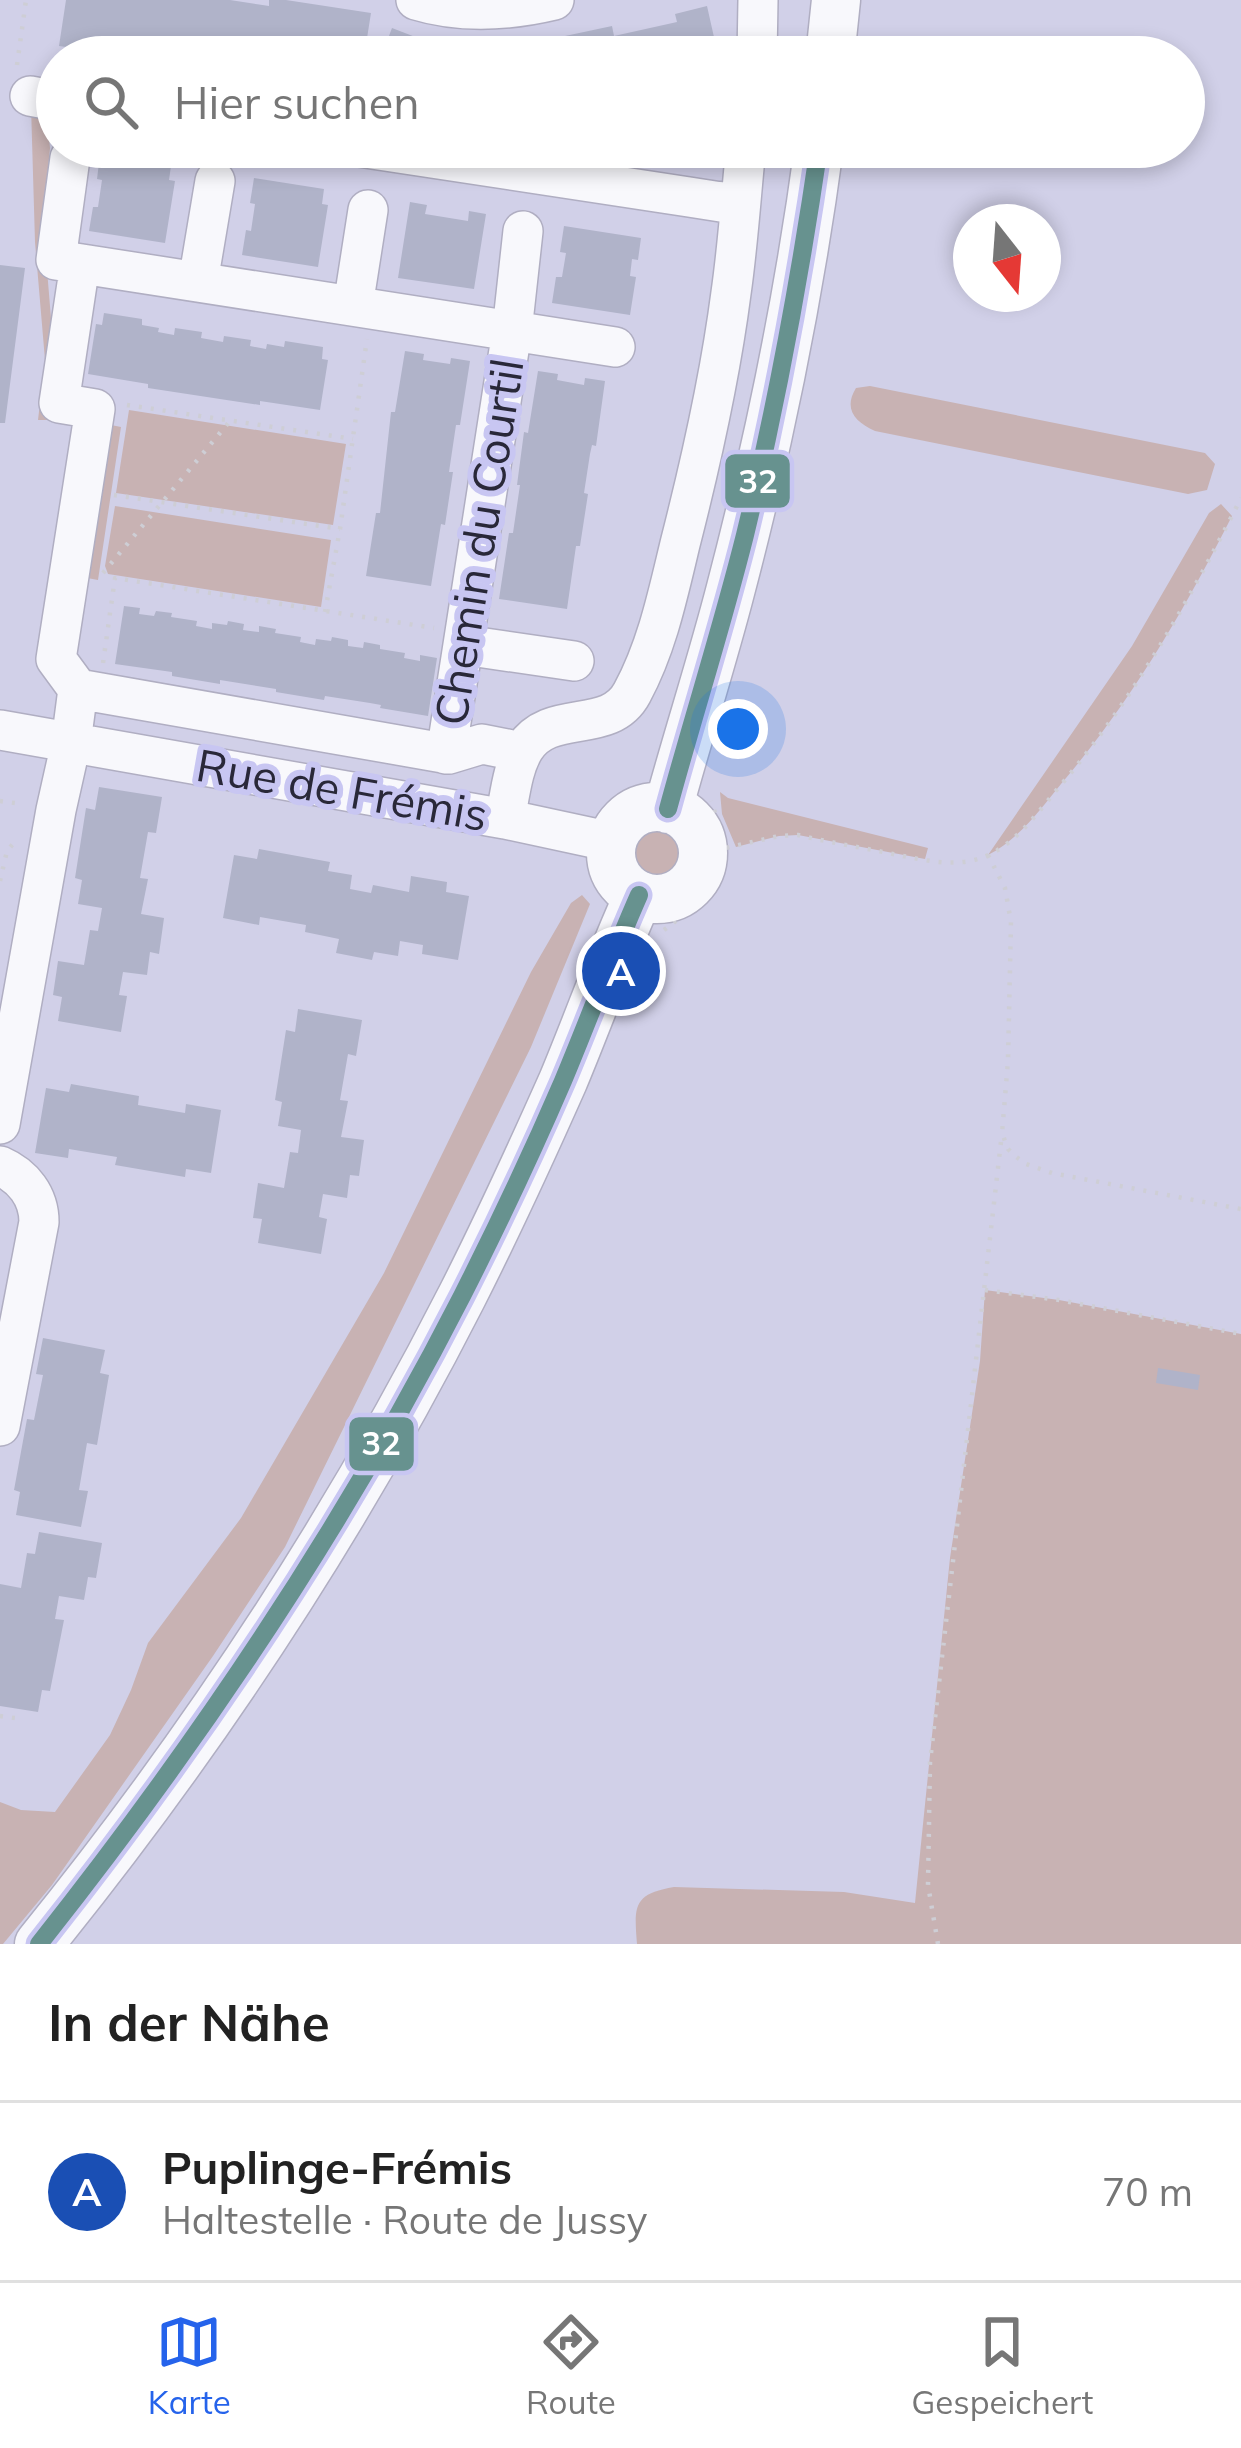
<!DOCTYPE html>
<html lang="de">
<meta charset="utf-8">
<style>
body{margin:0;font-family:Mulish,sans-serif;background:#f6f6f6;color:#222}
.compass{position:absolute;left:953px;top:204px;width:108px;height:108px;border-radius:50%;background:#fff;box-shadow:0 6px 18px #0003;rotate:163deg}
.you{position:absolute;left:738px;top:729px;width:42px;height:42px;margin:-30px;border:9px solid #fff;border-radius:50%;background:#1a73e8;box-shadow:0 0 0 18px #1a73e833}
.badge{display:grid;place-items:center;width:78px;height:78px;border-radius:50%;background:#2563eb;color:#fff;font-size:39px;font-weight:700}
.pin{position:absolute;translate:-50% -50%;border:6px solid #fff;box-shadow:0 3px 12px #0006}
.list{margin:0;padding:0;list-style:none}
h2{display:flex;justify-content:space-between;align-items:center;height:156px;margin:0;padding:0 48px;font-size:51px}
h2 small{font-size:39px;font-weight:400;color:#767676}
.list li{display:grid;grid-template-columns:78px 1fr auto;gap:36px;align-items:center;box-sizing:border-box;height:180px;padding:0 48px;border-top:3px solid #e0e0e0}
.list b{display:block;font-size:45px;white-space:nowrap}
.list p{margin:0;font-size:39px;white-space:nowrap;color:#767676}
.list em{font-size:39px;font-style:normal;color:#767676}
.icon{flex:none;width:66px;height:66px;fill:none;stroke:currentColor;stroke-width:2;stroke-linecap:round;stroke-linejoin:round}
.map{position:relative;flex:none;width:1241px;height:1944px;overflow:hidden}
.search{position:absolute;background:#fff;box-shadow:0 6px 18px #0003;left:36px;right:36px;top:36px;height:132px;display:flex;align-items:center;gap:30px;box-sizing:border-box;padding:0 42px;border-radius:66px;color:#767676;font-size:45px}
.sheet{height:336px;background:#fff}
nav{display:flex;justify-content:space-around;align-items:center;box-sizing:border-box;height:168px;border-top:3px solid #e0e0e0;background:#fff;font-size:33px;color:#767676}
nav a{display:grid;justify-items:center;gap:6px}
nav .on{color:#2563eb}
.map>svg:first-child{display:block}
.green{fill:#c8b2b3}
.building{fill:#b0b3c9}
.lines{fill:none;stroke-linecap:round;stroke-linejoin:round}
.minor-casing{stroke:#b0aec2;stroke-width:42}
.major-casing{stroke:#b0aec2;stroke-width:51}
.path{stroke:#ceced5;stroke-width:4.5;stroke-dasharray:3 9;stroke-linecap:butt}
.minor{stroke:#f8f8fc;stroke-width:39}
.major{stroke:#f8f8fc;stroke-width:48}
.bus-1-casing{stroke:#c8c6f2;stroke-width:27}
.bus-1{stroke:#67928f;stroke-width:18}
.labels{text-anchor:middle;stroke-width:12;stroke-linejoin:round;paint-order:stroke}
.street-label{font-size:45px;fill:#292839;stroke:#c8c6f2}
.line-badge{stroke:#c8c6f2;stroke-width:4.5}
.badge-label{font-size:33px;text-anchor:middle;font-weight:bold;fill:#fff}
</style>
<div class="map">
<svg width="1241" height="1944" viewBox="0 0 1241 1944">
<rect width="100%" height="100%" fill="#d1d0e8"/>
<path class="green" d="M31,106l15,5 4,37 -7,73 12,146 -8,53h-9l7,-60 -10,-118z
M870,386l335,67 10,11 -8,26 -19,4 -313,-63c-20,-9 -32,-22 -19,-43z
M129,410l217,34 -13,81 -217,-32z
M106,424l15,3 -23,153 -16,-3z
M1221,504l11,12c-48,95 -101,186 -171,268 -22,27 -42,55 -73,71l144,-209 77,-133z
M115,506l216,34 -10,67 -213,-33 -3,-8z
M720,792l8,6 200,50 -3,11 -127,-24 -19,1 -43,11 -14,-33z
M627 852a30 30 0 1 1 60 0a30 30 0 1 1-60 0Z
M582,895l8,9 -59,143 -246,500 -72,109 -161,229 -49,59h-3v-142l21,8 34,2 55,-77 21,-45 17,-47 93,-125 143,-245 147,-301 40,-69z
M985,1290l74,10 182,34v610h-604c-3,-38 -4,-50 37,-57l170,5 71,11 35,-345 30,-197z"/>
<path class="building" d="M66,0h164l39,6v-6h17l85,13 -7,44h-174l-63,-9 -2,7 -66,-9z
M707,6l11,49 -163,2 -4,-18 61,-13 2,10 63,-14 -2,-8z
M392,28l62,24 3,-7 29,12h-105z
M100,155l71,11 -2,14 6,1 -10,62 -76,-12 4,-24h5l4,-27 -5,-1z
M254,178l70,11 -2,15 6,1 -10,62 -76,-12 4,-25 5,1 4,-27 -5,-1z
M410,202l17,3 -2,9 43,7 1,-10 17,3 -12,75 -76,-11z
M564,226l77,12 -3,22 -6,-1 -2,17 6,1 -6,38 -78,-12 4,-26h6l4,-24 -6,-1z
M0,265l25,3 -20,155h-5z
M104,313l38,6v6l17,3 -1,4 16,3 1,-7 27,4 -1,6 22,4 1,-6 27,4 -1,6 16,3 1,-5 17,3 1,-6 38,6 -1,12 6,1 -8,50 -60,-9v4l-112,-17v-4l-60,-10 8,-50 6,1z
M405,351l19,3 -1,6 27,4 1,-6 19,3 -10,64h-4l-7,47h4l-8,53 -4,-1 -10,62 -65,-10 10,-63h4l11,-101h4z
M538,371l20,3 -1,6 27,5 1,-7 20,3 -9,65 -4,-1 -2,9 -6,39 4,1 -8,52h-4l-9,63 -68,-10 10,-66h4l7,-48h-3l7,-53 4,1z
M124,606l16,2 -1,6 15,2 2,-5 16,2 -1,4 26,4 -1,5 16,3v-6l15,2 1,-4 16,3 -1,6 16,2v-6l17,3 -1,4 26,4 -1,5 15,3 1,-6 15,2 1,-4 16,3v6l15,2 1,-6 16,3v4l25,4 -1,5 16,3v-6l17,3 -9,58 -48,-8 1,-3 -11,-2 -45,-7 -1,4 -48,-8v-3l-56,-9v4l-48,-8v-4l-57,-8z
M99,787l63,10 -6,36 -8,-1 -8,46 8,1 -7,35 23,4 -5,36 -9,-2 -3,23 -24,-3 -4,23 8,1 -6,36 -63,-11 4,-24 -9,-2 5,-34 26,4 6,-35 8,1 4,-23 -24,-4 4,-24 -7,-2 11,-70 9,2z
M259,849l71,13 -2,9 24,4 -2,14 21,4 2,-8 36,7 2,-16 36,6 -1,10 23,4 -11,64 -36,-6 1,-9 -23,-4 -2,15 -24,-4 -2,8 -36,-7 3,-14 -34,-7 1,-7 -46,-8 -1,8 -36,-7 11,-63 23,4z
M298,1009l64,11 -6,36 -8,-2 -8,46 8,1 -7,36 23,3 -5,36 -9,-1 -3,23 -24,-4 -4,23 8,2 -6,35 -63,-11 4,-24 -9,-1 5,-35 26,5 6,-36 8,1 3,-23 -23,-4 4,-24 -7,-2 11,-70 9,2z
M71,1084l68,12 -1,9 47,8 1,-9 35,6 -10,63 -25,-4 -1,8 -70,-12 2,-8 -48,-8 -1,9 -33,-5 11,-65 23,4z
M43,1338l62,12 -5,23 9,2 -12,70 -10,-2 -8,47 9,1 -7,36 -65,-12 4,-23 -6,-2 13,-71 7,1 9,-45 -7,-1z
M1158,1368l42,7 -2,15 -42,-7z
M39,1532l63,11 -6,35 -8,-1 -4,23 -25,-4 -4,23 9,1 -14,71 -8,-1 -4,22 -38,-6v-122l21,4 6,-35 8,1z"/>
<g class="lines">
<defs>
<path id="minor" d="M416,0c46,14 92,11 138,0
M757,57l1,-57
M30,96l27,5
M359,147l330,50 32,5 19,-2
M70,158l-14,102 559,87
M198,282l17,-101
M353,306l15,-96
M464,645l110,16
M78,689l-22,-30 39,-250 -36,-6 21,-139
M0,730l505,89 107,23
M446,754l66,-423 11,-100
M505,819c5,-23 7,-50 19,-70 26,-42 85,-13 108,-56 25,-46 36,-99 48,-149 21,-82 40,-166 51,-251 7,-48 10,-97 15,-146
M0,1124l56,-314 15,-67 7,-54 371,65 33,-10 40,8
M0,1166c23,10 39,30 39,56l-39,204"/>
<path id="major" d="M830,57l6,-57
M611 853a46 46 0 1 1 92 0a46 46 0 1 1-92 0Z
M668,809c20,-74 44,-147 63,-221 38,-145 68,-292 88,-441
M39,1944c163,-201 306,-418 423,-648 36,-71 69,-143 101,-215 26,-62 48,-125 76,-186"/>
</defs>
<use href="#minor" class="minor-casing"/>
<use href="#major" class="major-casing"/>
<path class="path" d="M97,57l1,-6
M165,57l1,-2
M17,65l9,-65
M127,405l226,34
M114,495l226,34
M103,573l127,-152
M325,612l15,-83 27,-190
M103,663l12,-85 319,50
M0,801l22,3
M703,853l76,-17 19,-1c30,7 60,12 90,18 27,5 55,13 82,8 41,-8 65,-46 90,-75 74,-88 129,-185 181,-288
M988,855l17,33 6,34 -3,139 -6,72 6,16 7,7 11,8 26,9 189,36
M0,881l7,-30 11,-13
M664,930c60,-46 74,-52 47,-129
M985,1290l74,10 182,34
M0,1716l22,3
M938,1944l-10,-59 2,-123 72,-629"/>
<use href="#minor" class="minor"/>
<use href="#major" class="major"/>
<defs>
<path id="bus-1" d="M668,809c25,-92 54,-182 77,-274 31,-128 55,-258 74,-388
M39,1944c161,-203 305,-417 423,-648 36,-71 70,-143 101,-215 26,-62 49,-125 76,-186"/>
</defs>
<use href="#bus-1" class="bus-1-casing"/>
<use href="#bus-1" class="bus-1"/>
</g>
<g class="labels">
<g class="street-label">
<text transform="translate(479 542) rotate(-81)" y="16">Chemin du Courtil</text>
<text transform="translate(342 790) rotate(10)" y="16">Rue de Frémis</text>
</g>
</g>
<g class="line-badge">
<rect x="723" y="452" width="69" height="58" rx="12" fill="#67928f"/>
<rect x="347" y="1415" width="69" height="58" rx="12" fill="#67928f"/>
</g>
<g class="badge-label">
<text x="758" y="493">32</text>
<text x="381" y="1455">32</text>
</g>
</svg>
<svg class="compass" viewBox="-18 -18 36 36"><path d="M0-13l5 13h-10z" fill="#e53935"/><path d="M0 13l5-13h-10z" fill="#767676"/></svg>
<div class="you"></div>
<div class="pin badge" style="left:621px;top:971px;background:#1a4fb4">A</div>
<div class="search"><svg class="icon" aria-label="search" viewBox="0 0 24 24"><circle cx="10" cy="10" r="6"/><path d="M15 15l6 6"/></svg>Hier suchen</div>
</div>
<section class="sheet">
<h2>In der Nähe<small></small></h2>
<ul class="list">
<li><span class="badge" style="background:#1a4fb4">A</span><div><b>Puplinge-Frémis</b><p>Haltestelle · Route de Jussy</p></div><em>70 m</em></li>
</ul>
</section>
<nav>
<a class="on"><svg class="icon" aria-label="map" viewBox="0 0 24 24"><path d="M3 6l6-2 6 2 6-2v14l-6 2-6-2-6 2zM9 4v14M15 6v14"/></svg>Karte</a>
<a><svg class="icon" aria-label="directions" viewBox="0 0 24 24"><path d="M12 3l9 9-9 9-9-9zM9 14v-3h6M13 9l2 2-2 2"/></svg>Route</a>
<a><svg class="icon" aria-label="saved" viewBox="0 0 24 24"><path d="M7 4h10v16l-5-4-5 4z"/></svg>Gespeichert</a>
</nav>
